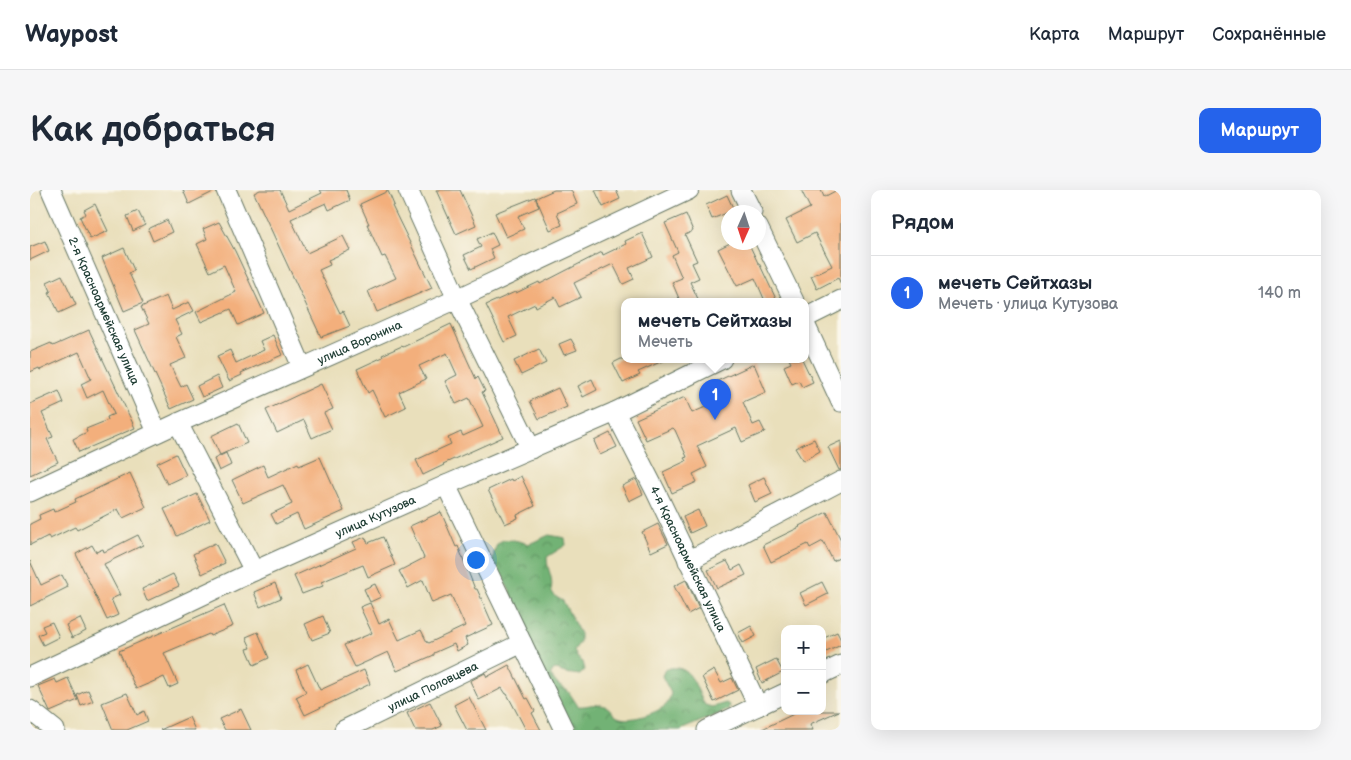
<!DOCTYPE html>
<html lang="ru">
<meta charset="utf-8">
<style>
body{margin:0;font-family:"Balsamiq Sans",sans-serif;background:#f6f6f7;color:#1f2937}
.controls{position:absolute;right:15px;bottom:15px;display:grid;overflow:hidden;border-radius:10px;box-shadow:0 5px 20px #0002}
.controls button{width:45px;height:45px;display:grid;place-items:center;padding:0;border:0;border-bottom:1px solid #e0e1e3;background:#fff;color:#1f2937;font:25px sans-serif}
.compass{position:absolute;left:691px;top:15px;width:45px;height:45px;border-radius:50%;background:#fff;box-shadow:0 5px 20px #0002;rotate:183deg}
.you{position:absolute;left:445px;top:369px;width:18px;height:18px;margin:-12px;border:4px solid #fff;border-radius:50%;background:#1a73e8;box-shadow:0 0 0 8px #1a73e833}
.badge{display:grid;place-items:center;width:32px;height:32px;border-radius:50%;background:#2563eb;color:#fff;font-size:16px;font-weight:700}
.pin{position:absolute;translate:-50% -41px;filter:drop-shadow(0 1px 2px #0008)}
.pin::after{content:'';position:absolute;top:26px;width:18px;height:15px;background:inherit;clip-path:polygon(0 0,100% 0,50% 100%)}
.popup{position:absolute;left:591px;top:108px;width:188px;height:65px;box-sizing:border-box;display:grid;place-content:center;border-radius:10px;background:#fff;filter:drop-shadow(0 1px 4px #0005);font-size:16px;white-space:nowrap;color:#747a83}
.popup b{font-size:19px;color:#1f2937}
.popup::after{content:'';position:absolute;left:50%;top:100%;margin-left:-10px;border:10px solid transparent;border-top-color:#fff}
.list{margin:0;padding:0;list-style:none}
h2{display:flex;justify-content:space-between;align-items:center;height:65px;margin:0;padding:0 20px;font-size:21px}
h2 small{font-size:16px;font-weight:400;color:#747a83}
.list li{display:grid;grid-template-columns:32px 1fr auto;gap:15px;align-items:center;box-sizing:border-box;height:75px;padding:0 20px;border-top:1px solid #e0e1e3}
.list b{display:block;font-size:19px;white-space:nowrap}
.list p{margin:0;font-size:16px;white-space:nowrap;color:#747a83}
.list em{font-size:16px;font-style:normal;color:#747a83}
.map{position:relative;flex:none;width:811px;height:540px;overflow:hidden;border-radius:10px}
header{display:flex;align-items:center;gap:30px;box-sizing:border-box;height:70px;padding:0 25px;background:#fff;border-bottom:1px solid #e0e1e3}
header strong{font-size:24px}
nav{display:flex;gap:28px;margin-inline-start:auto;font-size:18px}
.intro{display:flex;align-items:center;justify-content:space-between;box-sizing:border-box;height:120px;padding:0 30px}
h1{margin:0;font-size:35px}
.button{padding:12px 22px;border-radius:10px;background:#2563eb;color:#fff;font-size:18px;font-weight:700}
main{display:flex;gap:30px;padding:0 30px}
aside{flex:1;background:#fff;border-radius:10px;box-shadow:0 5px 20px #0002}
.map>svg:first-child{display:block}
.forest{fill:url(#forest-crowns);stroke:#487854}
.building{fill:#f3af7c}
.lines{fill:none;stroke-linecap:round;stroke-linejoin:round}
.minor-casing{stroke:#667663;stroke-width:21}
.minor{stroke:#fff;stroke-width:19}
.labels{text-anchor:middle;stroke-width:4;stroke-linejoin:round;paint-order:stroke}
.street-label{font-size:12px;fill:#1f3d34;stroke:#fbf7ec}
</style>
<header>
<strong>Waypost</strong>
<nav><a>Карта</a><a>Маршрут</a><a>Сохранённые</a></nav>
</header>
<div class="intro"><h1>Как добраться</h1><a class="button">Маршрут</a></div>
<main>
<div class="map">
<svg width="811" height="540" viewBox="0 0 811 540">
<defs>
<pattern id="forest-crowns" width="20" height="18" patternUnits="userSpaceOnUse" patternTransform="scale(1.25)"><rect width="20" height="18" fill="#72b274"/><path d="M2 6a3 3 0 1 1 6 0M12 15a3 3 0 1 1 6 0" fill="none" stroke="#5d9260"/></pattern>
</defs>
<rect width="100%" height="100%" fill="#fbf7ec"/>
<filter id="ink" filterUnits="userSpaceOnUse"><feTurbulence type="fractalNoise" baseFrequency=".02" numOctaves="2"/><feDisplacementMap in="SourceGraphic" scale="10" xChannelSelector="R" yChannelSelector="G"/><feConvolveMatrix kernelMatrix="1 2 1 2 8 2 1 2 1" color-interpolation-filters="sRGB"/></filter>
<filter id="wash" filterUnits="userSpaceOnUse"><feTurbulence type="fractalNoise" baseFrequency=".0096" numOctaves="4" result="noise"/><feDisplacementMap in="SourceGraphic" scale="20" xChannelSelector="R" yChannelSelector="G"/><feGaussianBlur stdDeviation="1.12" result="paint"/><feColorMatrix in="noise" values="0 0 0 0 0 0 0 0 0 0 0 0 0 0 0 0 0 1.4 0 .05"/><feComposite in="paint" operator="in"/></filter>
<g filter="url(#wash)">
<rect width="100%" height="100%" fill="#e9dfbb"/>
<path class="forest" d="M519,345l16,3 1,7 -19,12c0,15 7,19 4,34l5,6 7,4 17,33v8l-6,8 3,7 6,5 2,8 -5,5 -15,-2 -11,-4 -4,6 8,10 10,6 10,15c9,1 14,-3 23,-1 10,2 9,6 15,11 11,8 42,-3 51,-12 2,-3 3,-8 4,-11l-9,-17 3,-7c28,-7 29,18 40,36l7,2 14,-4 3,2 -1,5 -48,20h-111l-50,-108 -9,-32 -18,-24c3,-30 10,-30 37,-22z"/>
<g id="blocks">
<path class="building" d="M153,0h32v1l-26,13z
M230,0h20l9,19 33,-16 -2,-3h26l4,10 -21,10 -3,-7 -35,16 16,34 36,-17 7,14 -22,10 2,5 -11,5 21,43 3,-2 7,15 -29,11 -67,-144z
M406,0h24l16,35 -20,9z
M524,0h17l6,14 -20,9 5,12 -12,5 -14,-32z
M565,0h21l4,9 -17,8z
M771,0h20l3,7 13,-7h4v94l-3,-6 -21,11 -6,-13 21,-10 -17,-33 -18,9 -11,-22 24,-12z
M358,1l6,14 -2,1 40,82 -55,24 -9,-21 28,-13 -11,-22 -3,1 -15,-33h2l-9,-20z
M697,5l7,15 -22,9 -6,-14z
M505,7l4,10 -21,9 6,13 -18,8 -11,-24z
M65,14l13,27 -18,8 -10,-22 6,-3 -2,-4z
M108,21l7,14 -12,6 -6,-15z
M656,24l7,17 -8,4 12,26 -5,2 7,15 -9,4 9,19h-19l-8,-19 10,-4 -10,-23 6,-3 -13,-29z
M137,30l5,12 -19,9 -5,-12z
M189,32l16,29 29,62 -26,12 -7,-16 -30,13 -5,-10 40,-20 -12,-27 -14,7 -13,-28 10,-5 -4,-10z
M462,42l6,13 -8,4 4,9 -23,11 -7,-14 17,-8 -4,-8z
M612,43l11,24 -24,11 5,11 -11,5 -10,-20 -27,13 -12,6 7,14 -21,10 -5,-10 -19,10 -1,-3 -27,13 9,19 -13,6 -18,-37 29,-13 1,1 23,-11 1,2 62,-32 1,3 23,-11 -1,-3z
M15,51l4,10 -19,9v-13z
M702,52h16l10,21h1l18,38h-12l-10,-23 -18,8 -19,-37z
M94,58l10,22 -5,3 14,30 -19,8 -22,-53z
M32,85l14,30 -17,8 -10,-21 2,-1 -4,-9z
M136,106l6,14 17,-8 5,9 -19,9 7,14 -6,3 10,21 -16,7 11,22 5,-3 7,15 -22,10 -36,-79 14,-6 -8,-17z
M421,134l25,55 2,-2 7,14 -3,1 21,45 -60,27 1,1 -21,10 -7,-15 35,-16 -3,-6 13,-6 2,4 20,-9 -14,-29 -13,6 -11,-23 12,-6 -10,-22 -28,13 7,13 -27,13 7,15 -21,10 -13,-27 -4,3 -11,-24 26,-12 -1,-2 20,-9 1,1z
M59,140l46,98 -56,24 -6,-13 14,-7 -1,-3 22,-9 -1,-3 7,-3 -11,-24 -16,8 -6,-14 10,-5 -12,-27 -39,18 -1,-2 -9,4v-20l21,-9 2,3z
M243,145l9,20 -41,18 1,2 -13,6 -12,-25 13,-6 6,13 28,-13 -4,-9z
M541,149l6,11 -13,5 -5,-11z
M509,159l7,14 -25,12 -7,-14z
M591,169h46l-29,13 2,3 -17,8 -10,-20z
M759,169h13l11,23 -11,5 -3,-6 -7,3 -8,-18 7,-3z
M724,174l12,28 -23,10 10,23 7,-3 5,10 -23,10 -6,-14 -39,18 10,21 -14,7 4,8 -25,11 -9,-21 23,-11 -2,-3 3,-1 -12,-27 -2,-2 -27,12 -10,-21 49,-22 7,16 29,-13 -8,-17z
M187,186l5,12 -20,9 -5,-11z
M562,189l5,11 -14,7 -5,-11z
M291,194l12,25 -9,4 8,16 -20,9 -8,-18 -27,13 -11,-23z
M528,198l9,19 -28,12 -9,-18z
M29,201l5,12 -22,10 11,24 -6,2 11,23 -28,13v-71z
M208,233l9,20 -27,12 -9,-19z
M580,243l7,14 -17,8 -6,-14z
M784,249l6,12 -17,10 -8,-13z
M811,251v29h-2l-11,-23z
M196,263l5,12 -12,6 -5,-12z
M146,264l10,21 -19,9 -10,-21z
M290,267l24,54 -40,18 -7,-15 -21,10 -5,-10 21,-10 -9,-19 -40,18 -11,-23 31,-15 5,12 30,-14 1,3z
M100,283l16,34 -23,11 -5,-9 -41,21 -2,-3 -25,12 -2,-3 -18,9v-21l10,-5 -1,-4 14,-6 1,3 22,-10 -1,-3z
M491,286l14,30 -18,9 1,3 -13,6 -17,-34 23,-11 1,2z
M734,287l8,17 -17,8 -7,-17z
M606,289l7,15 -14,7 -7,-15z
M167,304l13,26 -33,16 -13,-27z
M668,320l7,16 -15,7 -7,-16z
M411,322l15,35 2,-1 17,43h2l16,36 -28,13 3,7 -11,6 -3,-7 -20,9v2l-37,16 -9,-19 -33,15 -11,-22 28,-12 -12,-26 10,-4 9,21 10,-5 10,21 22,-10 6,12 2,1 36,-17 -14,-31 -19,8 -9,-23 -15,8 -9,-17 25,-13 -14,-32z
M797,322l14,28v17l-8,4 -10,-20 -13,7 -2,-4 -37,18 -8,-17 37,-18 -1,-1z
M628,334l10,20 -17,8 -9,-20z
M108,345l5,10 -39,19 16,31 -9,4 7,16 -11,5 -31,-66 16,-9 4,7 7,-3 1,3z
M335,347l3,6 15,-6 12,28 -27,12 -5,-12 -42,17 2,4 -21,8 -8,-18 62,-28 -3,-6z
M185,353l10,20 -23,11 -9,-20z
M0,371l11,24 21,-10 6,12 -38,19z
M697,371l5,9 9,-5 5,10 -29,13 -9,-18z
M143,384l6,12 -32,15 -5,-12z
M656,390l13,28 -11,6 -14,-28z
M792,392l6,12 -22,11 -6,-12z
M245,393l6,15 -21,9 -6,-15z
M345,394l6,13 -11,5 -6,-13z
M194,415l9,21 -23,10 -1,-2 -45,19 14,31 -9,4 -5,-11 -28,12 -17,-38z
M293,426l7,17 -18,7 -7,-16z
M50,428l6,13 -14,7 -6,-13z
M22,432l7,15 -16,8 -5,-10 7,-3 -3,-6z
M721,436l5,10 -13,7 -5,-10z
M228,442l11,26 -15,7 -7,-16 4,-1 -5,-11z
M807,442l4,8v5l-19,9v-15z
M746,469l7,13 -21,11 -6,-14z
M278,474l12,26 44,-20 6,14 -65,31 -9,-18 10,-5 -10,-22z
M479,475l17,34 2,-1 7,13 -3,2 9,17h-15l-19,-36h-1l-4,-6 -23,12 -9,-19 15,-8 2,4z
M684,480l7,13 11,-5 6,12 -24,12 -12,-25z
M38,488l10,22 -28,12 -12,-26 17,-7 2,4z
M58,500l5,11 -12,5 -4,-11z
M97,503l10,22 7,-4 4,10 -21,9h-14l-11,-27z
M439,507l17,33h-19l-13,-25z
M400,512l12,24 -9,4h-18l-8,-17z
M211,519l10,21h-26l-6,-11z
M770,521h39l-29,13 3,6h-53z
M159,527l6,13h-35z"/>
</g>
</g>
<g filter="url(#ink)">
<use href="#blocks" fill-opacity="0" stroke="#667663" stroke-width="1"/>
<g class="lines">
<defs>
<g id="minor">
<path id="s1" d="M21,0l106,242"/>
<path d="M196,0l76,177"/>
<path d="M378,0l49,109 74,150"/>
<path d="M711,0l11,22"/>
<path d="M728,37l36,74"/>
<path d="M775,128l36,-18"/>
<path d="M775,134l36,78"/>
<path id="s2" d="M585,222l41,80 102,214"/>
<path d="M148,233l76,148"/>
<path d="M416,295l118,245"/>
<path id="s3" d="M0,302l148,-69 279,-124 232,-109"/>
<path d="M658,371l153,-80"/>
<path d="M792,484l19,-9"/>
<path id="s4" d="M0,487l224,-106 192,-86 169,-73 107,-53"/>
<path d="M0,520l25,20"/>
<path id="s5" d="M314,540l178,-87"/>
<path d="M677,540l78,-37"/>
</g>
</defs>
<use href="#minor" class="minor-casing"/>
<use href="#minor" class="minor"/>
</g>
</g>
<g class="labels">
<g class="street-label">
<text dy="4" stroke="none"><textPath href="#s1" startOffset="132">2-я Красноармейская улица</textPath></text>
<text dy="4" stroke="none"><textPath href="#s3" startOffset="362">улица Воронина</textPath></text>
<text dy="4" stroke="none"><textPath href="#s4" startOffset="381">улица Кутузова</textPath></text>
<text dy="4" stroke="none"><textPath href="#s2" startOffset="164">4-я Красноармейская улица</textPath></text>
<text dy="4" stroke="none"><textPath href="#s5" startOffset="99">улица Половцева</textPath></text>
</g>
</g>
</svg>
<div class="controls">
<button>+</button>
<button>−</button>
</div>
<svg class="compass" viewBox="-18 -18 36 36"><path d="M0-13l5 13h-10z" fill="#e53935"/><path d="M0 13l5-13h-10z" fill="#747a83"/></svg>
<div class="you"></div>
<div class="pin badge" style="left:685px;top:230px">1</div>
<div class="popup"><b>мечеть Сейтхазы</b>Мечеть</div>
</div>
<aside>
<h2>Рядом<small></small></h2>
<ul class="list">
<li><span class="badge">1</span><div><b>мечеть Сейтхазы</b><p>Мечеть · улица Кутузова</p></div><em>140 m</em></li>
</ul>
</aside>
</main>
